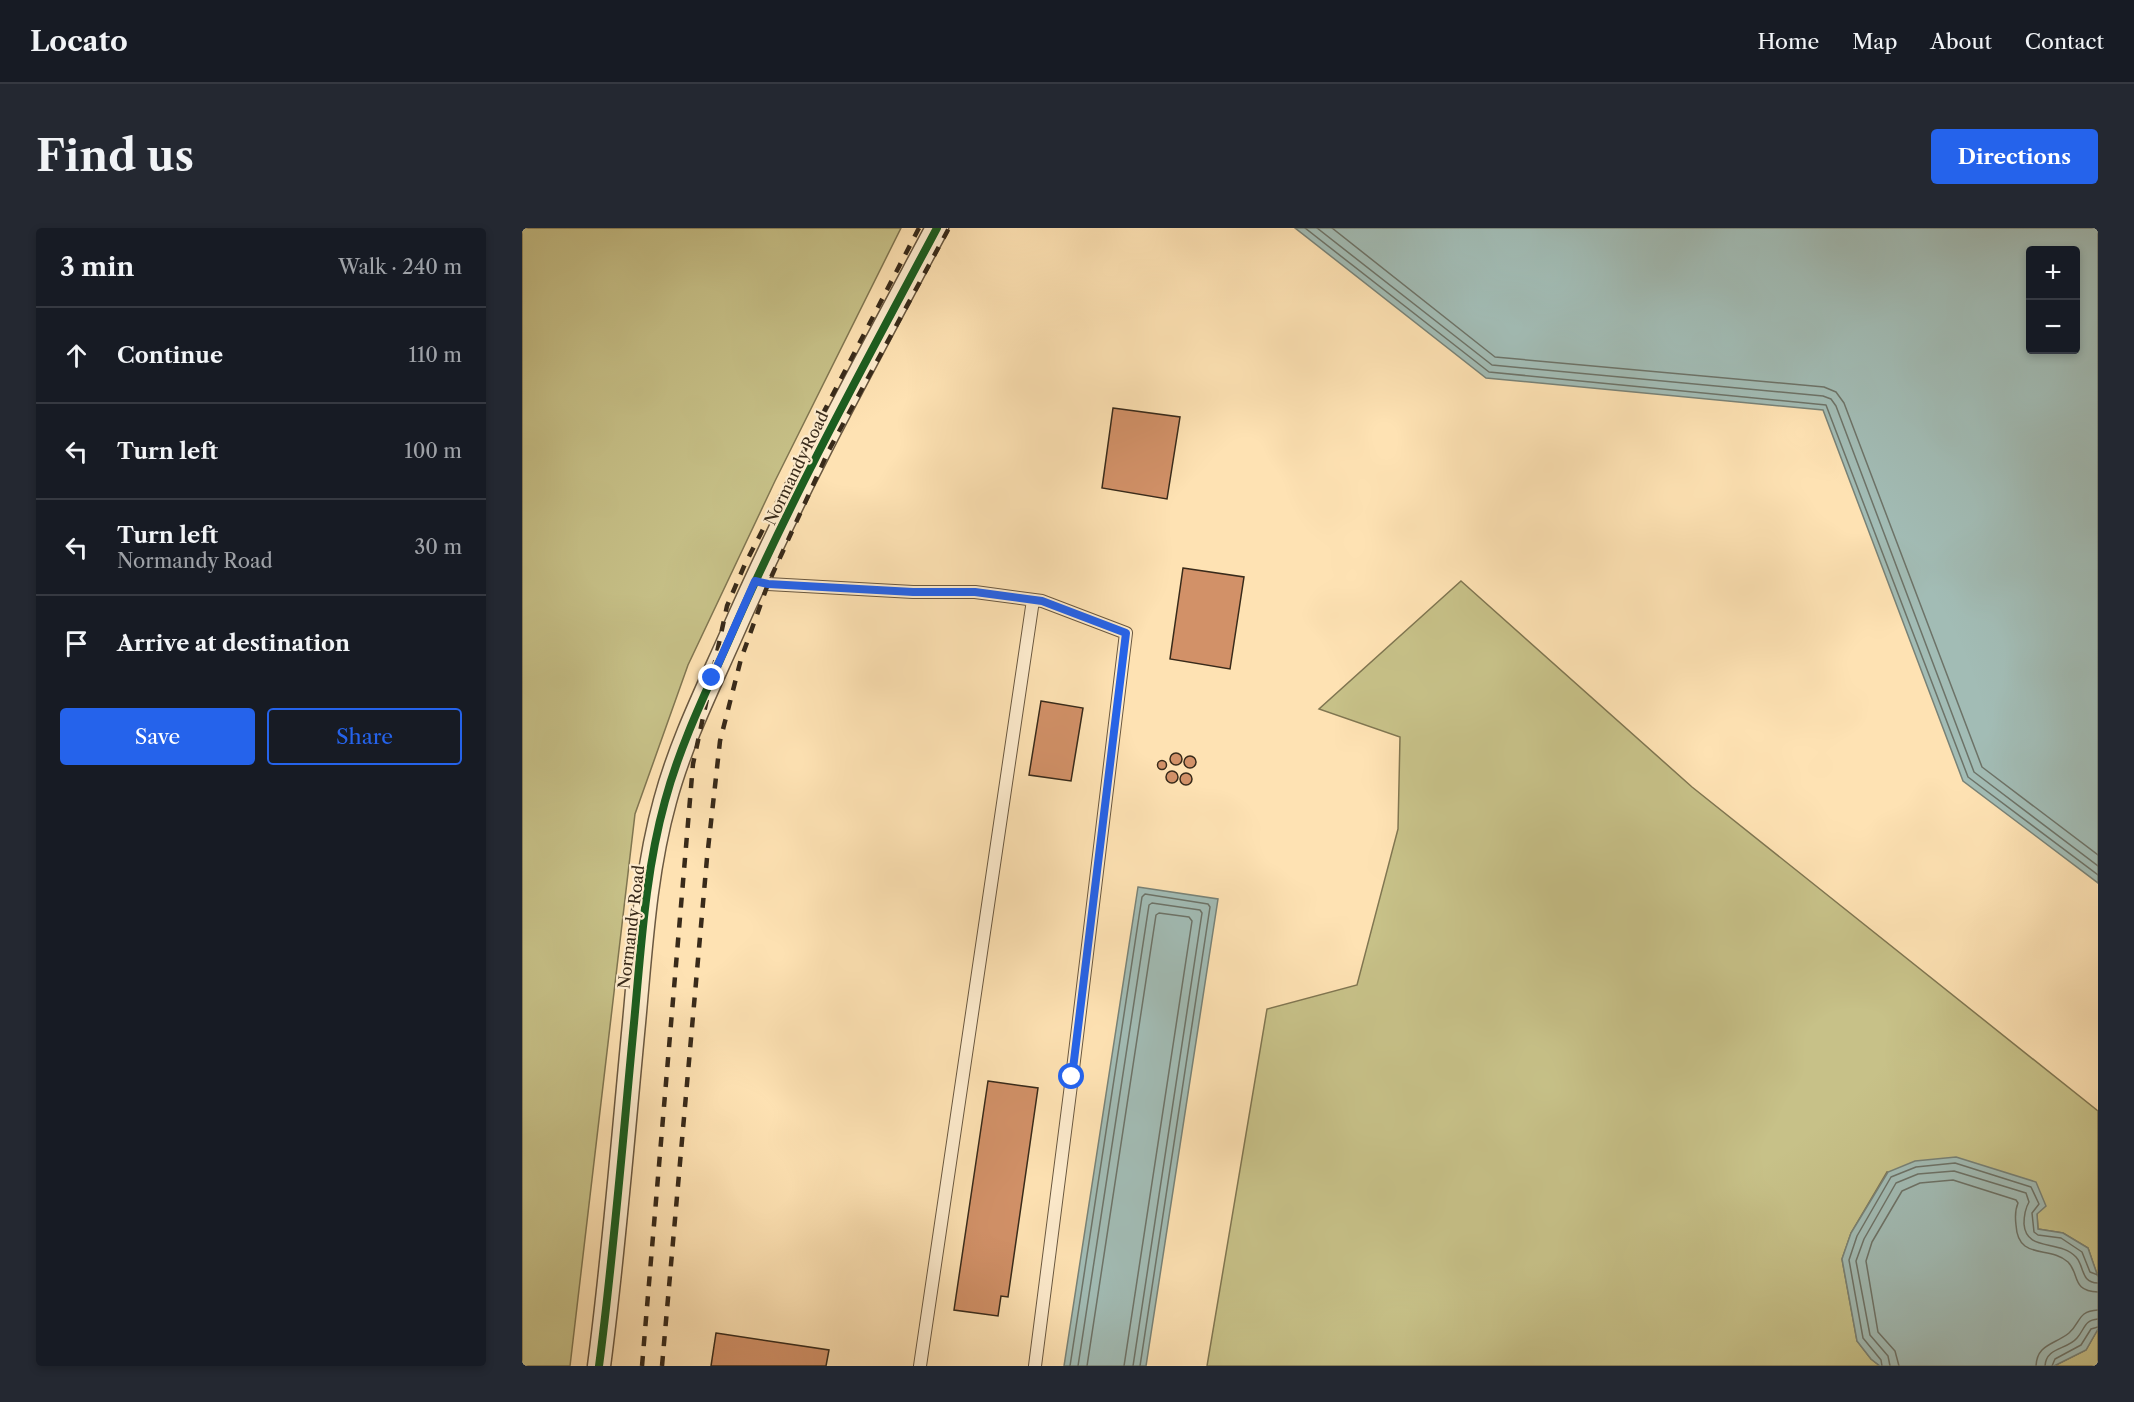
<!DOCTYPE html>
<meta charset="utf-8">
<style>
body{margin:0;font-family:"Libre Caslon Text",serif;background:#242831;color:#f1f3f6}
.controls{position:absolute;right:18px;top:18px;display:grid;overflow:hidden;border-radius:6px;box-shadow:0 3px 9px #0003}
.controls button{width:54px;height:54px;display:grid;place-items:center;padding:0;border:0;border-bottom:2px solid #363941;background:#171b24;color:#f1f3f6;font:30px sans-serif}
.stop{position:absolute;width:18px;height:18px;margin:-14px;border:4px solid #2563eb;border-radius:50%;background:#fff}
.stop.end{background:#2563eb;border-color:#fff;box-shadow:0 2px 6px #0008}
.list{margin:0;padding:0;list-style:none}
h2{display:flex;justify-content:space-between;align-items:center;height:78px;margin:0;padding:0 24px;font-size:26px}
h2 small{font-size:20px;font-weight:400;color:#9ea1a6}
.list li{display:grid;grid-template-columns:39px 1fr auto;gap:18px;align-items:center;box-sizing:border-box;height:96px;padding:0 24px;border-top:2px solid #363941}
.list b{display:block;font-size:22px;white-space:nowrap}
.list p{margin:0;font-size:20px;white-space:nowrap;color:#9ea1a6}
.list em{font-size:20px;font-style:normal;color:#9ea1a6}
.actions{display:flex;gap:12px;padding:18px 24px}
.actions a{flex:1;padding:14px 0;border:2px solid #2563eb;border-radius:6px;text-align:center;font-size:21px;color:#2563eb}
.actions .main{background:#2563eb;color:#fff}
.icon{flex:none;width:33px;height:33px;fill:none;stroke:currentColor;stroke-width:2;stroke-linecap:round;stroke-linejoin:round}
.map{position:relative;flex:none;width:1576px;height:1138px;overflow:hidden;border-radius:6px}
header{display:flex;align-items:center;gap:36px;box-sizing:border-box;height:84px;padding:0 30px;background:#171b24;border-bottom:2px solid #363941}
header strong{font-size:28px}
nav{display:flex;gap:33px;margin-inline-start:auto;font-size:21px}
.intro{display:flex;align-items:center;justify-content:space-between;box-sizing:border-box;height:144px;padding:0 36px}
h1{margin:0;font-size:42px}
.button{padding:15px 27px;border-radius:6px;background:#2563eb;color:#fff;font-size:21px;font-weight:700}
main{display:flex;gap:36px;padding:0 36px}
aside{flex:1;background:#171b24;border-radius:6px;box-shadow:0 3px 9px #0003}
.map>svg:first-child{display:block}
.green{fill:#c7c188;stroke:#807651;stroke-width:1.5}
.water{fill:#a2bcb5;stroke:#788277;stroke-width:1.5;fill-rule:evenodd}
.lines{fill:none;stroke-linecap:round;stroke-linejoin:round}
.shore{stroke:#6d7368;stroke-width:1.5}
.building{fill:#d29168;stroke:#382a1a;stroke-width:1.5}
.service-casing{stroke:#6a5840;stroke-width:14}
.minor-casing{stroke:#6a5840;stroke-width:25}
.service{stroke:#feecce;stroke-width:12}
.minor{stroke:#feecce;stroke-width:22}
.rail{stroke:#382a1a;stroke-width:4.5;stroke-dasharray:10 10;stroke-linecap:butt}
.cycleway-casing{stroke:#feecce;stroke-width:11}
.cycleway{stroke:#1b5e20;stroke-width:8}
.route{stroke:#2563eb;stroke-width:8}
.labels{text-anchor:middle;stroke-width:4.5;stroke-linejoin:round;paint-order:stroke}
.street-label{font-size:16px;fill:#382a1a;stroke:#feecce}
</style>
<header>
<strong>Locato</strong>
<nav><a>Home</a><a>Map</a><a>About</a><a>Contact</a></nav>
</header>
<div class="intro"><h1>Find us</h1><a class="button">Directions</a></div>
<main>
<aside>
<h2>3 min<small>Walk · 240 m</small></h2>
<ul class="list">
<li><svg class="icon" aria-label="ahead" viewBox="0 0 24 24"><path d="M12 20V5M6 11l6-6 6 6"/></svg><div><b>Continue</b></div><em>110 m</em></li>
<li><svg class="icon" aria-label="left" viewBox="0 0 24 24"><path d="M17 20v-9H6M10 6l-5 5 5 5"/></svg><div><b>Turn left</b></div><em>100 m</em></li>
<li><svg class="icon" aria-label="left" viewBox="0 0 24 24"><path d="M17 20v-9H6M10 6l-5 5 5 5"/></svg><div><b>Turn left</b><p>Normandy Road</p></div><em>30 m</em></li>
<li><svg class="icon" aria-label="arrive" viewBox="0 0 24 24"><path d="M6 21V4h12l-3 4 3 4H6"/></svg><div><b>Arrive at destination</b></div></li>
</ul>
<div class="actions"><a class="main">Save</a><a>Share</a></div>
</aside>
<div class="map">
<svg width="1576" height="1138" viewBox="0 0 1576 1138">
<rect width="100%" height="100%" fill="#fee2b3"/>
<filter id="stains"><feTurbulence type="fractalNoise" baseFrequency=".00333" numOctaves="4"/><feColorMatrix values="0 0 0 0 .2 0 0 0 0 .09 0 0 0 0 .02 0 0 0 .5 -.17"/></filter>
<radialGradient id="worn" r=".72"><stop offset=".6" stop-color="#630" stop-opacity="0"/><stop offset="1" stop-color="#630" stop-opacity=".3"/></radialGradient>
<path class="green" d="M0,0h379l-126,253 -87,184 -53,149 -65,552h-48z
M939,353l231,206 406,324v166l-10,-29 -25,-15 -25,-4 -1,-15 -150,-42 -36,61 -9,26 15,82 14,18 9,7h-673l60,-357 90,-24 41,-156 2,-92 -81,-28z
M1576,1101v37h-44l32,-16z"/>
<path class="water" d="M773,0h803v655l-135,-102 -140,-371 -337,-32zM1554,22v100h-46v-100z
M616,659l80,12 -72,467h-82z
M1434,929l80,25 10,24 -9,8 1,15 25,4 25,15 10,29v52l-12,21 -32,16h-174l-9,-7 -14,-18 -15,-82 9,-26 37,-61 27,-11z"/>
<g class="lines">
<path class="shore" d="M783,0l184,144 337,33 142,372 130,98
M795,0l175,137 331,31 8,3 5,7 138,366 124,94
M810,0l163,129 329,30 12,5 8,11 138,364 116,88
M548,1138l72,-469 3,-3 63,10 2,3 -70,459
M556,1138l71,-461 3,-2 48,7 2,3 -69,453
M565,1138l69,-451 3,-2 30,4 3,4 -68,445
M1360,1138l-1,-6 -18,-22 -14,-78 8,-24 34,-59 25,-10 39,-4 76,24 8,17 -7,9 2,19 4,3 23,3 21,14 8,20 8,3
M1368,1138l-2,-10 -18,-21 -14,-74 8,-22 32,-56 22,-9 36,-3 72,22 3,9c-4,7 -5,12 -5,22 2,28 35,15 52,33 9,10 4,25 22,26
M1377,1138l-4,-15 -17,-19 -12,-71 6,-19 30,-51 18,-8 33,-3 63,20 2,3c-3,7 -3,14 -2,22 2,36 33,20 52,37 12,12 3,29 30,30
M1514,1138c1,-22 18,-21 33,-33 12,-10 8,-22 29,-23
M1523,1138c1,-19 22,-16 32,-28 8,-9 7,-18 21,-19
M1530,1138l3,-7 26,-14 10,-16 7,-2"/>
</g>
<path class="building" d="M591,180l67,9 -13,82 -65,-11z
M661,340l61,9 -14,92 -60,-10z
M519,473l42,7 -12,73 -42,-6z
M648 531a6 6 0 1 1 12 0a6 6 0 1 1-12 0Z
M662 534a6 6 0 1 1 12 0a6 6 0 1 1-12 0Z
M635.5 537a4.5 4.5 0 1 1 9 0a4.5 4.5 0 1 1-9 0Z
M644 549a6 6 0 1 1 12 0a6 6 0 1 1-12 0Z
M658 551a6 6 0 1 1 12 0a6 6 0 1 1-12 0Z
M466,853l50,7 -30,209 -7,-1 -3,20 -44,-6z
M194,1105l113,17 -3,16h-115z"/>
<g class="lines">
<defs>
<path id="service" d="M233,353l13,3 145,8h62l67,9 84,32 -54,444 -37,289
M398,1138l113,-766"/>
<path id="minor" d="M77,1138c15,-114 24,-229 35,-343 7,-74 11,-150 31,-222 15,-56 41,-109 65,-163 61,-140 135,-275 207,-410"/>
</defs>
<use href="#service" class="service-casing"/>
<use href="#minor" class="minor-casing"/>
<use href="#service" class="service"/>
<use href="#minor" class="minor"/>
<path class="rail" d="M120,1138l51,-602 34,-158 18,-42 174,-336
M140,1138l45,-508 13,-117 21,-82 27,-75 61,-134 120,-222"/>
<defs>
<path id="cycleway" d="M77,1138c15,-114 24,-229 35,-343 7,-74 11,-150 31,-222 15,-56 41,-109 65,-163 61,-140 135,-275 207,-410"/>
</defs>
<use href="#cycleway" class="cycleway-casing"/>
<use href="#cycleway" class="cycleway"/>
</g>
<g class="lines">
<path class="route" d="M190,450l43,-97 13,3 145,8h62l67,9 84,32 -54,444"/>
</g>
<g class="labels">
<g class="street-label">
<text transform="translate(274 240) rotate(-64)" y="6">Normandy Road</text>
<text transform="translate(109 699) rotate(-83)" y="6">Normandy Road</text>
</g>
</g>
<rect width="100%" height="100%" filter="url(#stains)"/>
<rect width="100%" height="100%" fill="url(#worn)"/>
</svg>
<div class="controls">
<button>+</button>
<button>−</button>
</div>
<div class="stop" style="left:550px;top:849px"></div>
<div class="stop end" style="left:190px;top:450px"></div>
</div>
</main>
